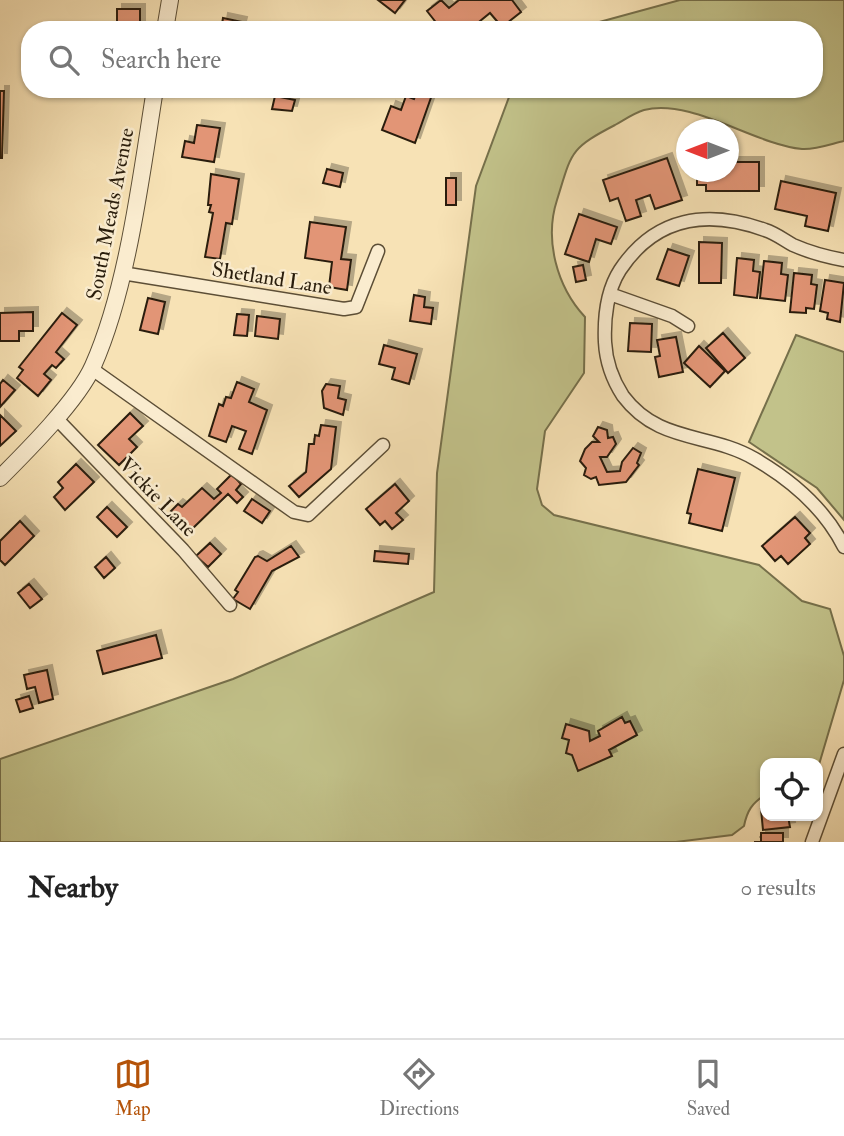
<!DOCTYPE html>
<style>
body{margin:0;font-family:"IM FELL Double Pica",serif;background:#f2f2f2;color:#222}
.controls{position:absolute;right:21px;bottom:21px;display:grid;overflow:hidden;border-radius:14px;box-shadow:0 2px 5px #0004}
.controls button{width:63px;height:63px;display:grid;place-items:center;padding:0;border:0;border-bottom:2px solid #e0e0e0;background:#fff;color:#222;font:35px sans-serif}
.compass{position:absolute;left:676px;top:119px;width:63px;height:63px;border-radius:50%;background:#fff;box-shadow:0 2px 5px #0004;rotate:270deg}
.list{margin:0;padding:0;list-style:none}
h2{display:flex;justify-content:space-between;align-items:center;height:91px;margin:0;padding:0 28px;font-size:30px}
h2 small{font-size:23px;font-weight:400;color:#767676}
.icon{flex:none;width:38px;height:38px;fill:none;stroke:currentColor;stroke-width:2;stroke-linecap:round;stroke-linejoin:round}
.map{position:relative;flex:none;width:844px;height:842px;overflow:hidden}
.search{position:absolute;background:#fff;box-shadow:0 2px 5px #0004;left:21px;right:21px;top:21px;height:77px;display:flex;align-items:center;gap:18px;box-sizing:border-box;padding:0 24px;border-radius:28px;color:#767676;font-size:26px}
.sheet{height:196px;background:#fff}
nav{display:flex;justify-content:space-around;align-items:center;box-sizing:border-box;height:98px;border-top:2px solid #e0e0e0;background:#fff;font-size:19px;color:#767676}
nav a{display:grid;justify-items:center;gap:4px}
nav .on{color:#b45309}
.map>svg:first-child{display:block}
.green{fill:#c2c28a;stroke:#76704b;stroke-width:2}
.building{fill:#e29576;stroke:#291d0c;stroke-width:2;filter:url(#shadow)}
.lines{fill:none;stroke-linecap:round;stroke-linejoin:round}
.minor-casing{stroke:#5c4e36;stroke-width:15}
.tertiary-casing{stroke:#5c4e36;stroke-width:18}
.minor{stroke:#faeccf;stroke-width:12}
.tertiary{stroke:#faeccf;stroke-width:16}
.labels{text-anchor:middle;stroke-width:5;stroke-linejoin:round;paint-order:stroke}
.street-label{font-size:21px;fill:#291d0c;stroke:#faeccf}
</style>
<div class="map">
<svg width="844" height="842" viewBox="0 0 844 842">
<defs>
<filter id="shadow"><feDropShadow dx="5" dy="-5" stdDeviation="0" flood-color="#0004"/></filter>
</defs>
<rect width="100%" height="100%" fill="#f7e2b5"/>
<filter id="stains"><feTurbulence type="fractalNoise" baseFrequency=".00286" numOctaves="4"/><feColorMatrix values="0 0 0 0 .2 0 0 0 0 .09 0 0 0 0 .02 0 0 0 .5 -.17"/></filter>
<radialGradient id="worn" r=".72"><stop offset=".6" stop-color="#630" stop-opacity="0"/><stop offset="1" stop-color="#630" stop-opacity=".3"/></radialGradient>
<path class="green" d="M680,0h164v141c-13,3 -29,9 -42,8 -49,-5 -110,-51 -158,-39 -10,3 -20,10 -29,15 -46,24 -43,27 -58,75 -13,40 0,87 28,117l-1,56 -39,58 -8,58 5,16 12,10 205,50 43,36 28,8 14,47v24l-26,88v-5h-53v32c-13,8 -18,16 -21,31l-12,9 -56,7h-676v-83l233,-80 201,-87 3,-119 39,-287 36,-97h302v-59h-244z
M796,335l48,17v168l-27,-32 -68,-46z"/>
<path class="building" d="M378,0h27l-10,13z
M441,0l8,8 10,-8h53l9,12 -19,15 -12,-14 -21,17h-27l-15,-19z
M117,9h23v21h-23z
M223,18l19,4 -2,8h-19z
M418,89h16l-19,54 -33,-13 9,-24 10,4 5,-14 8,3z
M0,91h4l-2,67h-2z
M275,96l20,4 -3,11 -20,-2z
M197,125l23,3 -6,34 -32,-5 3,-16 9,2z
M667,158l15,42 -27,9 -5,-14 -14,5 5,16 -15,5 -8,-23 -8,3 -7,-21z
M728,162h31v29h-53v-6h-9v-13h31z
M327,169l16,4 -3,14 -17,-4z
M211,174l28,5 -7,45 -6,-1 -6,36 -15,-2 8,-44 -4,-1 2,-7h-3z
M446,178h10v27h-10z
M781,181l55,12 -8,38 -23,-5 2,-10 -32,-7z
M579,214l38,13 -6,17 -15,-5 -7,23 -24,-8z
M310,222l36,5 -5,32 10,1 -4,30 -18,-3 3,-25 -27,-4z
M699,242l23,1 -1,40h-22z
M668,249l21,7 -10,30 -22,-7z
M737,258l17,2 -1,11 7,1 -3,26 -23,-3z
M764,261l18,2 -1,11 7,1 -3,26 -25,-3z
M583,265l3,15 -10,2 -3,-15z
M794,273l18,2 -1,9 6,1 -3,24 -8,-1v5l-16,-1z
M825,280l19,3 -4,39 -13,-3 1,-6 -8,-2z
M414,295l11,2 -1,10 9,1 -2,16 -21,-3z
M148,298l17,4 -7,32 -18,-4z
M33,312v19h-14v10h-19v-28z
M62,313l15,12 -21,27 8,7 -8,9 -4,-3 -8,9 7,6 -13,16 -21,-18 6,-8 -4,-3z
M237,314l12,1 -2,21 -13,-1z
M257,316l23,3 -2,20 -23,-3z
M630,323l22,1 -1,28 -23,-1z
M723,333l22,25 -17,15 -22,-25z
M676,337l7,35 -24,5 -4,-20 5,-1 -3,-16z
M384,345l33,9 -8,30 -17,-5 3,-11 -16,-4z
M699,346l26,25 -15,16 -26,-24z
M3,380l12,10 -15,17v-23z
M237,382l17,7 -5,13 18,8 -15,44 -13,-5 7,-18 -14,-5 -6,16 -17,-6 10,-32 4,2 3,-9 5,1z
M326,384l14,2 -2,12 8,2 -3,15 -19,-7 -2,-17z
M130,413l13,13 -14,13 8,8 -18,18 -21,-20z
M0,415l16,16 -16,15z
M321,425l15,2 -5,42 -32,28 -10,-11 17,-14 3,-28h5l1,-9 4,1z
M598,427l9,3 1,8 5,-1 3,7 -9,13h-7l7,15 13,-1 2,-9 11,-14 8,5 -4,10 2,2 -13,17 -27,3 -3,-8 -5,2 -7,-4 2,-7 -6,-7 5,-12 7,-7h7l-6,-6z
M76,464l18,18 -29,28 -11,-13 9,-9 -5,-6z
M698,469l37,9 -13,53 -33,-8 2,-9 -4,-1z
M232,474l9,10 -5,6 7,7 -6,6 -9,-9 -38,37 -19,-20 7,-7 4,3 20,-19 12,11 7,-6 -4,-4z
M395,484l14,17 -13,12 7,7 -11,9 -7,-8 -5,4 -14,-16z
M252,499l18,12 -8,12 -18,-12z
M107,507l20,20 -10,10 -20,-20z
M795,517l15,16 -5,5 5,6 -22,20 -7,-8 -6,5 -13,-15z
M20,521l14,15 -29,29 -5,-5v-19z
M210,543l11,11 -13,13 -12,-11z
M291,546l8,11 -27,14 -22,38 -17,-10 5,-7 -3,-2 20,-33 3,-1 9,5z
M375,551l34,3 -1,10 -34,-3z
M106,557l9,11 -11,10 -9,-11z
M29,584l13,15 -12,9 -12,-15z
M156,635l6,23 -59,16 -6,-23z
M47,670l6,29 -14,4 -4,-16 -8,2 -3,-14z
M29,696l4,12 -13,4 -4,-12z
M622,717l3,6 5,-2 7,14 -28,15 3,6 -34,15 -6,-16 -6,-2 3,-13 -7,-2 4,-14 23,7 1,10 10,-5 -2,-5z
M761,809h4v7h23l2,11 -27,3z
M761,833h22v9h-29h7z"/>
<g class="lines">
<defs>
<path id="minor" d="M844,260c-17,-3 -35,-8 -51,-15 -9,-5 -18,-12 -28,-15 -58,-21 -110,-13 -145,40 -13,20 -16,49 -15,72 1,20 7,37 18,54 36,48 86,36 132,63 36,21 70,50 89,88
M122,273l222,36 12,-2 22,-56
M610,294l62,22 16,10
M92,369l202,143 14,3 75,-70
M56,418l127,132 47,55
M812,842l32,-88"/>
<path id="tertiary" d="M165,30l5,-30
M0,478c27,-27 78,-78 93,-112 35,-79 48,-190 62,-277"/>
</defs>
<use href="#minor" class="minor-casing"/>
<use href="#tertiary" class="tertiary-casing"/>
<use href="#minor" class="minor"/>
<use href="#tertiary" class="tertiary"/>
</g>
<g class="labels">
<g class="street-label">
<text transform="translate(110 214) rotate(-79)" y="7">South Meads Avenue</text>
<text transform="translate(272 278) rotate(9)" y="7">Shetland Lane</text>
<text transform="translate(158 497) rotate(46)" y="7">Vickie Lane</text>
</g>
</g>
<rect width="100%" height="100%" filter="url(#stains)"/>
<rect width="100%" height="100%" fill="url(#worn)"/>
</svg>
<div class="controls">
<button><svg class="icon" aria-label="locate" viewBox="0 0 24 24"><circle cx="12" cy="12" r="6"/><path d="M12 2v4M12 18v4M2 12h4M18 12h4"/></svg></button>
</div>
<svg class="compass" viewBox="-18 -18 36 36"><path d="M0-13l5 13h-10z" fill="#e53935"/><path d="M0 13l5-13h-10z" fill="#767676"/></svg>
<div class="search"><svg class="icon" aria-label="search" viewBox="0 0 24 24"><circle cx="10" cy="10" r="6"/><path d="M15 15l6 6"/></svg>Search here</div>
</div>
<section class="sheet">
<h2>Nearby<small>0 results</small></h2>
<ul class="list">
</ul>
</section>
<nav>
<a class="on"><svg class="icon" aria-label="map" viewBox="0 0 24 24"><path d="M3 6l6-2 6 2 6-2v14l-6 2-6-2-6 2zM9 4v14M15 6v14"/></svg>Map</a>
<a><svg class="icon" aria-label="directions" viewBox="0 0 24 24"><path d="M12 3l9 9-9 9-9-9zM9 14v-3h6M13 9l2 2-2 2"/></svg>Directions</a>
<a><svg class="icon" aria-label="saved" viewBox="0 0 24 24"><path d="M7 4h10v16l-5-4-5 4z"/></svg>Saved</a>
</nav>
